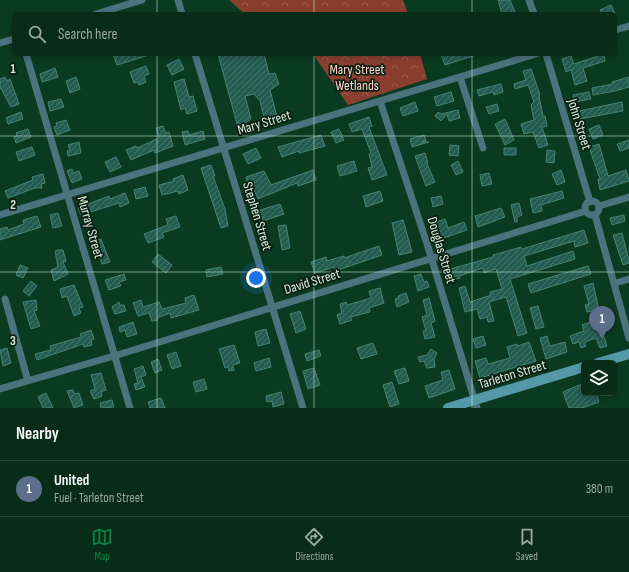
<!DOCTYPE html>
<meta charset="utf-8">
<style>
body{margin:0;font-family:"Sofia Sans Condensed",sans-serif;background:#113421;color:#f1f3f6}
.controls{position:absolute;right:12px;bottom:12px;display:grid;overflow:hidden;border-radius:6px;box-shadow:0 2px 6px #0003}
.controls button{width:36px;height:36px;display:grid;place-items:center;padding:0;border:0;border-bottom:1px solid #294837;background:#082c18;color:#f1f3f6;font:20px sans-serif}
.you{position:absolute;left:256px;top:278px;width:14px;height:14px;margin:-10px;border:3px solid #fff;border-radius:50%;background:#1a73e8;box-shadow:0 0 0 6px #1a73e833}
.badge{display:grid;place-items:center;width:26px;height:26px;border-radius:50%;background:#0b8043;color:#fff;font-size:13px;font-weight:700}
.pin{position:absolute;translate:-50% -33px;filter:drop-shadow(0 1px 2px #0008)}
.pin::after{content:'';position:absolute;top:21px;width:14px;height:12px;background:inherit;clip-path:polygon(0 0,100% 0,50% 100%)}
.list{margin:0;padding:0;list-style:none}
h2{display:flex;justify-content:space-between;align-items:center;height:52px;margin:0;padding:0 16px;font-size:17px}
h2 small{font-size:13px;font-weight:400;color:#98a7a2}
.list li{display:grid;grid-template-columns:26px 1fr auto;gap:12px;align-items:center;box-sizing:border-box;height:56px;padding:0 16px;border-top:1px solid #294837}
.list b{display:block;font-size:15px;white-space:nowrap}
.list p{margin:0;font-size:13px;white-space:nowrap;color:#98a7a2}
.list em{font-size:13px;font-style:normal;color:#98a7a2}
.icon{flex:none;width:22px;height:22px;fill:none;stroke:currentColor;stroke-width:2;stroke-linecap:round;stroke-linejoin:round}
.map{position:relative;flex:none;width:629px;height:408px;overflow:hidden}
.search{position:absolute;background:#082c18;box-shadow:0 2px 6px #0003;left:12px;right:12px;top:12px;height:44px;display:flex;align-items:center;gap:10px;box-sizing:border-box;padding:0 14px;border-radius:6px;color:#98a7a2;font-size:15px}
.sheet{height:108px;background:#082c18}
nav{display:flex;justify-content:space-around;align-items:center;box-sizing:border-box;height:56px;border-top:1px solid #294837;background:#082c18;font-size:11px;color:#98a7a2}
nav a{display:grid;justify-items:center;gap:2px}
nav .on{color:#0b8043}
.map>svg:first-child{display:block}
.park{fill:url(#park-crowns)}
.building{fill:url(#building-hatch);stroke:#458473}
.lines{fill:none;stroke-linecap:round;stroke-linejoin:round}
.minor{stroke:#4b737d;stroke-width:7}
.secondary{stroke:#5598a8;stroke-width:10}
.grid{fill:none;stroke:#d5eedc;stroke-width:1;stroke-opacity:0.55}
.labels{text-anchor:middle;stroke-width:3.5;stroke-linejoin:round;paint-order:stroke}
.park-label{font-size:14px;fill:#ffd1c5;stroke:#0b1e12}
.street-label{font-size:14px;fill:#d5eedc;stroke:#0b1e12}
.grid-label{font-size:13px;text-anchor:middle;font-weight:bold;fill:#d5eedc;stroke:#0b1e12;stroke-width:3.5;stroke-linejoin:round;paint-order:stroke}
</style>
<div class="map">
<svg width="629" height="408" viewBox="0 0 629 408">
<defs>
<pattern id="park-crowns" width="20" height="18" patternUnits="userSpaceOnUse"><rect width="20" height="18" fill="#8a3f2e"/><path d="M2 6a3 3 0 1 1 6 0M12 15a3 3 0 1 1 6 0" fill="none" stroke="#9a5b4c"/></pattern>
<pattern id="building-hatch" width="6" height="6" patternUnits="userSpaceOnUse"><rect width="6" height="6" fill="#245c4f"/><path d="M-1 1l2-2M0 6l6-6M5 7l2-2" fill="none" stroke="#437468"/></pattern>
</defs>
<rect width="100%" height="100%" fill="#0a3b20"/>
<path class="park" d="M229,0h174l5,14h-163z
M313,54h107l7,25 -79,26z"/>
<path class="building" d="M498,0h12l6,14h-14z
M611,5l4,9h-13l-2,-4z
M113,54h36v1l-32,10z
M218,54h46l5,20 6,-1 4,11 -9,6 7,27 -12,4 -5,-20 -6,-7 -9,2 6,23 -9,6v-2l-5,1z
M441,54h38l-34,11z
M604,54l1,7 -22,7 4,13 -12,4 -4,-15 -5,2 -4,-13 9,-3 3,8z
M179,59l5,10 -12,6 -5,-10z
M146,66l3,8 -5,2 2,6 -7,3 -1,-3 -4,1 -4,-11z
M55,68l3,9 -16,5 -2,-8z
M531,69l9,26 -1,1 4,20h2l2,10 -5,1 6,18 -9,3 -6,-16 -9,2 -3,-10 13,-4 -3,-15 3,-3 -4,-12 -2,-5 -13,4 -1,-5 12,-4 -3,-9z
M5,77l2,4 3,-2 9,25 -8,3 -11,-20v-8z
M76,77l4,12 -10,4 -4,-12z
M629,77v10l-14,4 -22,4 -1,-7 21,-4 -1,-2z
M184,79l5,18 4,-1 4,15 -10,3 -2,-6 -4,2 -7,-28z
M501,84l2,8 -9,3 -1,-3 -14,4 -2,-6z
M451,92l3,9 -17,5 -3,-9z
M589,92l2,7 -17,3 -1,-7z
M61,99l3,8 -14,4 -2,-9z
M415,102l3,9 -15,5 -3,-8z
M622,102l1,9 -43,8 -1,-8z
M497,104l2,7 -10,3 -3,-7z
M458,110l2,8 -11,3 -2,-7 -6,7 -6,-5 3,-4 3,2z
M21,112l2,7 -15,5 -2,-6z
M369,117l3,9 -3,1 18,48 -15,5 -4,-12 4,-1 -3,-13 2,-1 -9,-24 -10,3 -3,-8z
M505,119l9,21 -9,5 -10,-21z
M66,120l4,10 -13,5 -3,-8 3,-1 -1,-3z
M599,125l4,10 -10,4 -4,-10z
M163,126l3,7 3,-1 4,14 -18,7 -1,-3 -23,10 -5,-10 10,-4 1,2 22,-10 -3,-10z
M28,129l3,8 -15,6 -2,-6 3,-1 -1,-3z
M339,129l5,11 -8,3 -5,-11z
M188,131l1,4 14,-4 2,8 -20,6 -3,-13z
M321,135l4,11 -26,7v-2l-17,6 -4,-10z
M424,135l2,6 -4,1h7l-17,5 -2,-8z
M629,140v8l-9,3 -3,-7z
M79,142l2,11 -13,3 -1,-5 3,-1 -2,-5z
M599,144l9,32 18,-6 3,11 -29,9 -2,-11h2l-11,-32z
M450,145l9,1 -1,10 -9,-1z
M32,147l3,8 -16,6 -3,-9z
M256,148l5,10 -13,6 -5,-10z
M504,148h12v7h-12z
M547,150l8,1 -1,12 -8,-1z
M425,153l3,10 -1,1 8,18 -9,4 -11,-30z
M116,157l5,10 -11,5 -5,-10z
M354,161l3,10 -17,5 -3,-10z
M458,161l5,11 -7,3 -5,-10z
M211,165l4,11h-2l12,33 3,17 -7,2 -20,-60z
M72,169l1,4 6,-2 3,8 -10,4 -5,-12z
M313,170l3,10 -18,6 -1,-3 -39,16 -5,-12 -4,1 -3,-11 18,-6 7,14z
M561,170l4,12 -8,3 -5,-11z
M489,173l3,11 -10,2 -2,-11z
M43,174l2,9 -4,1 1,4h-7l-27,10 -3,-7 28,-11 -1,-3z
M183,175l5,15 -9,4 -1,-3 -16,4 -3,-10 15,-4 -1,-2z
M145,187l3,9 -12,3 -2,-9z
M380,191l3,10 -17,6 -3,-11z
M562,191l2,7 -23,7 1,6 -9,2 -3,-14z
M125,193l4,10 -9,4 -1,-4 -38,12 -3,-7 31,-12 1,3z
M441,196l2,8 -10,3 -2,-9z
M519,203l3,12 -5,2v5h-2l-4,-17z
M280,204l4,10 -21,7 -3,-11z
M501,208l4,9 -27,10 -3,-11z
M58,213l4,13 -9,2 -3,-13z
M624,215l1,6 -13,4 -2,-7z
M37,216l4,11 -41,13v-11l7,-2 1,3 16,-6 -1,-4z
M176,216l4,11 -18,6 2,4 -16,6 -4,-9 24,-9 -2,-6z
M445,219l3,9 16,-6 3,8 -29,10 -5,-17z
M403,220l9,32 -13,3 -7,-32z
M286,225l4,23 -8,2 -4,-24z
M584,230l4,13 -13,4 -1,-6 -50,15 3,10 46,-15 2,8 -65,20 17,54 -9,3 -12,-39 -17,5 5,19 -6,1 -1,-5 -7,2 -3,-10 -12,3 -6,-24 6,-2 5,16 21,-7 -1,-3 12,-3 -6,-20 -12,4 -1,-5 -24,8 1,2 -10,3 -3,-11 46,-13v-2l28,-8 1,2z
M622,233l7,27v3l-6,2 -10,-30z
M101,239l9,23 -8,2 -8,-23z
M379,246l3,9 -47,16 -1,-4 -19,6 -4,-11 15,-5 1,4 17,-5v2z
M58,250h5l3,11 -3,1 5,12 -14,7 -3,-11 7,-3 -3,-16z
M158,254l14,11 -6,8 -14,-11z
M20,265l8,3 -5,10 -7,-3z
M588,266l3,8 -60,19 -3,-9z
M221,267l2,7 -16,3 -1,-7z
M124,274l2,6 -7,2 2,4 -12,4 -4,-10z
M421,274l3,8 3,-1 2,6 -11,4 -4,-15z
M31,281l6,5 -8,10 -6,-5z
M593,283l6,27 -12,2 -2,-7 4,-1 -5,-18z
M74,285l9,22 -4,1 2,5 -7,3 -7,-20 -5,2 -2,-9z
M380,288l4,15 -15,5 1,4 -20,5 2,3 -12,4 -3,-9 5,-2 -2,-9 6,-2 1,3 24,-7 -2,-7z
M406,293l3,9 -12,5 -2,-8 4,-1 -1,-2z
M194,295l5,15 -28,8 -1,-5 -13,5 1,2 -6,1 -3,-8 -11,3 -5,-13 8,-3 2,7 16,-5 3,7 24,-6 -1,-5z
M429,298l6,23 -4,2 4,14 -10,2 -2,-8h3l-4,-14 5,-2 -4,-15z
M36,300l1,10 -3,1 6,15 -9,3 -8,-27z
M119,302l1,3h4l2,6 -11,3 -3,-7z
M538,306l6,21 -8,2 -6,-21z
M300,311l6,18 -10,4 -6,-19z
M133,322l4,12 -10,3 -2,-7 -5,2 -1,-5z
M590,322l3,7 8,-2 6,19 -7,2 -4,-10 -11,4 1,4 -5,2 -2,-6 -6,2 -3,-8 14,-5 -2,-6z
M266,329l4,14 -12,3 -3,-14z
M91,330l3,9 -3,1 1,5 -8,2 -1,-3 -46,16 -2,-6 16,-4 -1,-4 31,-9 -1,-3z
M483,336l3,9 -10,3 -3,-9z
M547,336l3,10 15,-4 2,10 -21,7 -6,-21z
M529,342l7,19 -56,17 -5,-17 11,-3 2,6 22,-6 -3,-11 10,-3 1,2z
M373,343l4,11 -16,5 -4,-11z
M234,345l6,18 -7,2 1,5 -5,1 -1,-4 -3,1 -6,-19z
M7,348l4,15 -8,3 -3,-16z
M431,349l6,4 -3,6 1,8 -8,1 -3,-7 -4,1 -2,-5 9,-2z
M319,350l2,6 -14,5 -2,-7z
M176,352l5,14 -9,3 -5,-14z
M269,358l2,9 -15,4 -2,-8z
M158,359l4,11 -7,3 -4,-11z
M143,366l3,9 -5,2 4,10 -9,3 -2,-6 4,-1 -4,-14z
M314,368l6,17 -12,4 -5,-18z
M405,368l4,13 -10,3 -5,-13z
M449,370l6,19 -26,9 -4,-12 18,-6 -2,-8z
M101,373l5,17 -5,2 1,4 -8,3 -4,-8 5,-2 -4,-14z
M204,379l3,10 -11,3 -3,-10z
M392,382l7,22 -9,3 -7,-22z
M584,383v10h12l3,9 -17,6h-13l-6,-16z
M73,390l1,4 5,-1 4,12 -9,3 -7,-17z
M281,392l3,12 -11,3 -1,-6 -5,1 -1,-6z
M46,393l7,15h-10l-5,-11z
M161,398l4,10h-15l-2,-6z
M112,400l2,7 -13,1 -1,-5z"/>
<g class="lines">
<path class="minor" d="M178,0l4,14
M529,0l5,14
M96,14l46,-14
M615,30l14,-4
M0,43l14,-4
M26,54l104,354
M195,54l108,354
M546,54l44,148
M460,77l23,71
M380,101l48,146 49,161
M585 208a7 7 0 1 1 14 0a7 7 0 1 1-14 0Z
M599,206l30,-9
M0,215l536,-161
M595,215l34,123
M615,283l14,-4
M5,299l23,82
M0,389l114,-33 472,-145"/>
<path class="secondary" d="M598,363l31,-9
M448,408l136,-41"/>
</g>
<path class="grid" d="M157,0v14M314,0v14M472,0v14M157,54v354M314,54v354M472,54v354M0,136h629M0,272h629"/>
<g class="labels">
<g class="park-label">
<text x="357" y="74">Mary Street<tspan x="357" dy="16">Wetlands</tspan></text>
</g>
<g class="street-label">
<text transform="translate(264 122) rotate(-17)" y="5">Mary Street</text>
<text transform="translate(580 124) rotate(73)" y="5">John Street</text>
<text transform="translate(258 216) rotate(73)" y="5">Stephen Street</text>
<text transform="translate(91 227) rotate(74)" y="5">Murray Street</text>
<text transform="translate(442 250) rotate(73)" y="5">Douglas Street</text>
<text transform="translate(312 281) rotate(-17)" y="5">David Street</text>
<text transform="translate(512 374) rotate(-17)" y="5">Tarleton Street</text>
</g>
</g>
<g class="grid-label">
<text x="13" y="73">1</text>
<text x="13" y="209">2</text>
<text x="13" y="345">3</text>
</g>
</svg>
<div class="controls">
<button><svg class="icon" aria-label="layers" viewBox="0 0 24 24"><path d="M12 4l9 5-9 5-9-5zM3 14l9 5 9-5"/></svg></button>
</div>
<div class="you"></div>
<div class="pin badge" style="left:602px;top:339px;background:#5c6f8a">1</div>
<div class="search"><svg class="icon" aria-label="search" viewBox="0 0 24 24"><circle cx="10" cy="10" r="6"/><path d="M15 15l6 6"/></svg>Search here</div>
</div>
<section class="sheet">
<h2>Nearby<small></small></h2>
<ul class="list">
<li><span class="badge" style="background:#5c6f8a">1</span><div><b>United</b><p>Fuel · Tarleton Street</p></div><em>380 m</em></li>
</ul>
</section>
<nav>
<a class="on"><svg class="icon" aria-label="map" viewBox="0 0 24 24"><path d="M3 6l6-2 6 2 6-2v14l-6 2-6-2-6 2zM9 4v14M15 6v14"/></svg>Map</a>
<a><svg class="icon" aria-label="directions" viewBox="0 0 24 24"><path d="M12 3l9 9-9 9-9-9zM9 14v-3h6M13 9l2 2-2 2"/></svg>Directions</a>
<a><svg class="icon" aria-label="saved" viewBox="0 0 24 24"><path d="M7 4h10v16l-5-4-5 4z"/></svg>Saved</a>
</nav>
